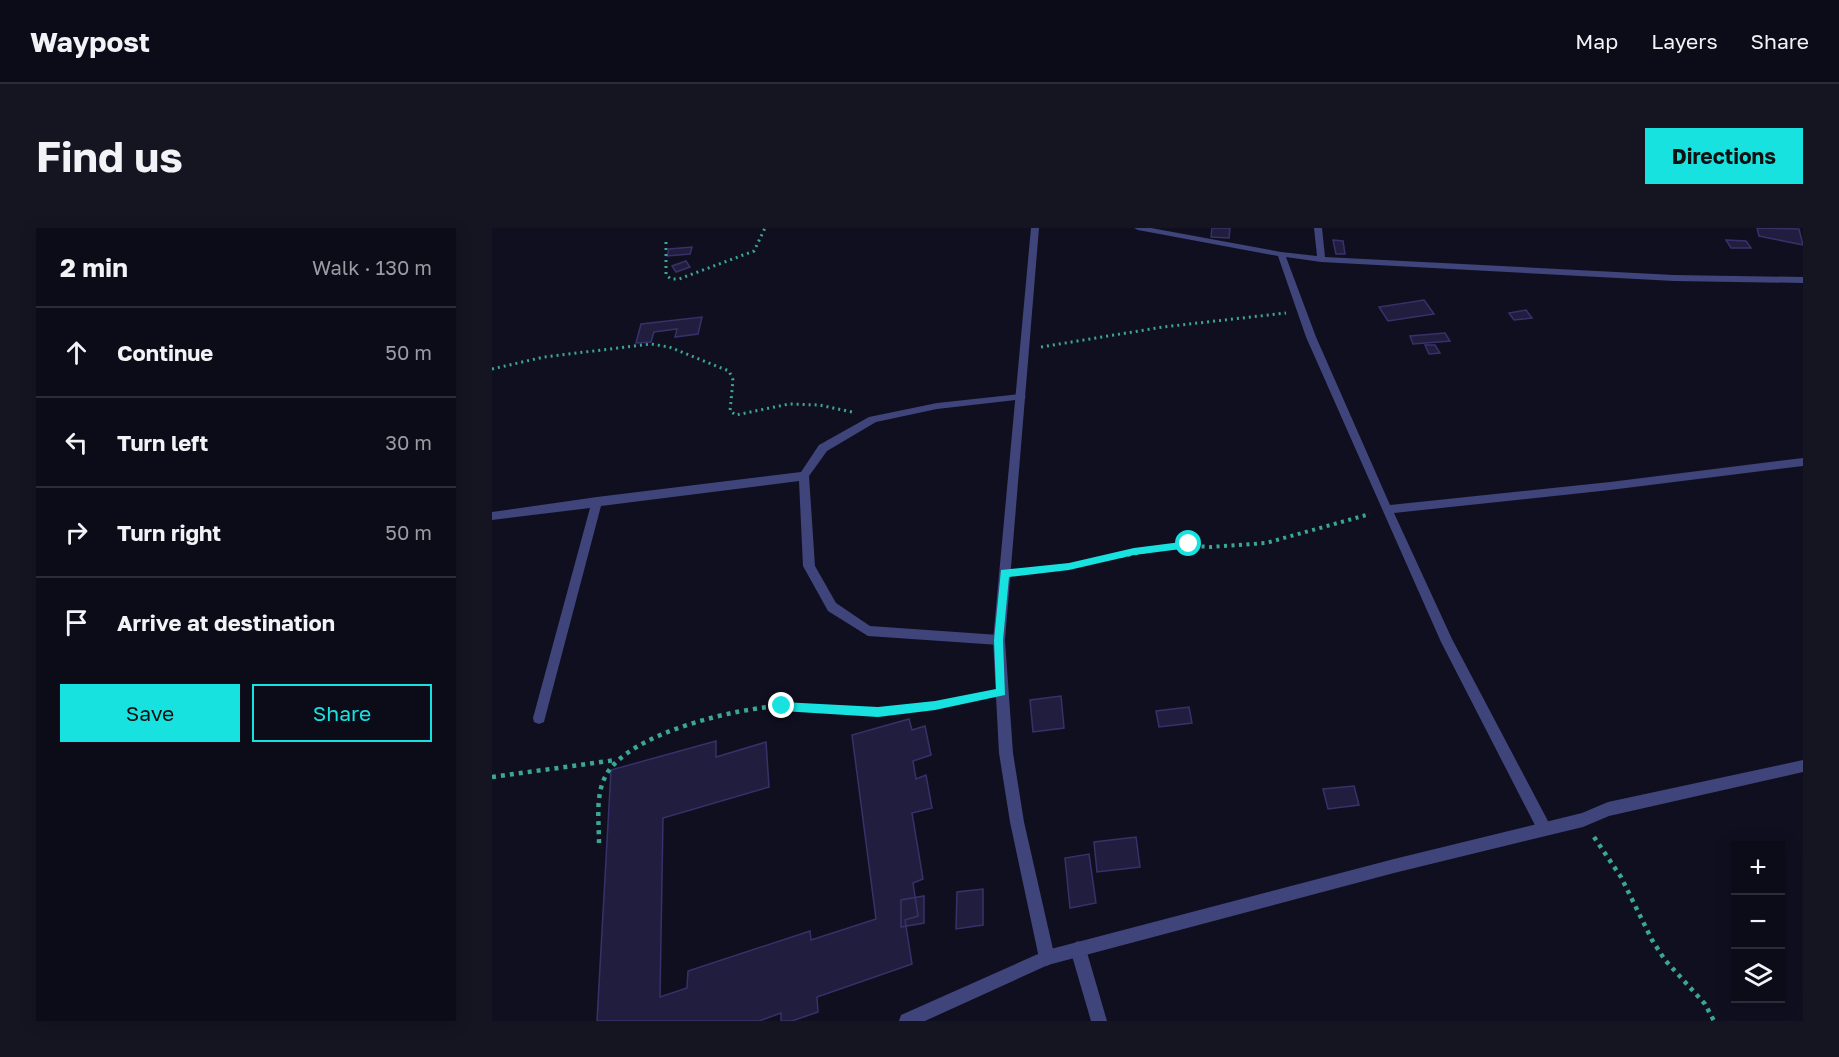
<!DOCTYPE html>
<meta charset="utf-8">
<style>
body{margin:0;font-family:"Golos Text",sans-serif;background:#151421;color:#f1f3f6}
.controls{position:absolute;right:18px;bottom:18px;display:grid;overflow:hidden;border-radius:0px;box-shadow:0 3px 15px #0003}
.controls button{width:54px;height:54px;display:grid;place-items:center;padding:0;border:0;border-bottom:2px solid #2c2b37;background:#0c0b18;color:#f1f3f6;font:30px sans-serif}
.stop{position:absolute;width:18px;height:18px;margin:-14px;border:4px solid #17e2df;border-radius:50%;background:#fff}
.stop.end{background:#17e2df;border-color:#fff;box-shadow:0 2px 6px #0008}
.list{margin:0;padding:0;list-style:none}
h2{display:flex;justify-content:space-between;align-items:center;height:78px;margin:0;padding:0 24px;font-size:26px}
h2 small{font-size:20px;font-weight:400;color:#9a9ba2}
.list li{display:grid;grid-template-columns:39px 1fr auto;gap:18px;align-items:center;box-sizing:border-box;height:90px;padding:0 24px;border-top:2px solid #2c2b37}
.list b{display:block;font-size:22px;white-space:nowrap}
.list em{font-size:20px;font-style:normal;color:#9a9ba2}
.actions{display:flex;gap:12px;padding:18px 24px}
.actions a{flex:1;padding:14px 0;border:2px solid #17e2df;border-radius:0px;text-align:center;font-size:21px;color:#17e2df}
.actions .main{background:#17e2df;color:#111}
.icon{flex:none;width:33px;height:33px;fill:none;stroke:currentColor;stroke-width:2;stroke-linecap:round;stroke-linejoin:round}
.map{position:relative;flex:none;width:1311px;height:793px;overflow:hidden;border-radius:0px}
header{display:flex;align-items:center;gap:36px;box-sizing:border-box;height:84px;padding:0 30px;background:#0c0b18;border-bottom:2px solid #2c2b37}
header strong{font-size:28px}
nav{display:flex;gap:33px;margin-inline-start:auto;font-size:21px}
.intro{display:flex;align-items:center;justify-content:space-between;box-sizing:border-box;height:144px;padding:0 36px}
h1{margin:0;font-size:42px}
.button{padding:15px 27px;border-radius:0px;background:#17e2df;color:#111;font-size:21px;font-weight:700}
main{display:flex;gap:36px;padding:0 36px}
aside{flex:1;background:#0c0b18;border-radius:0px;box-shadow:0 3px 15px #0003}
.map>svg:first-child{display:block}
.building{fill:#201d3f;stroke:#363269;stroke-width:1.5}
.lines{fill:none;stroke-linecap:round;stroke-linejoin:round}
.path-far2{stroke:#3aa794;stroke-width:3;stroke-dasharray:2 4;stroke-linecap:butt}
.path-far1{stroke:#3aa794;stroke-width:4;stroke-dasharray:3 4.5;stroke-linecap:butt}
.path{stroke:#3aa794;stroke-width:4.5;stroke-dasharray:4 5;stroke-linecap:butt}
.service{fill:#3f447a;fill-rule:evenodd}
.minor{fill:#3f447a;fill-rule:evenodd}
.tertiary{fill:#3f447a;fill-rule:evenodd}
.route{fill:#17e2df}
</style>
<header>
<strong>Waypost</strong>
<nav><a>Map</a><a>Layers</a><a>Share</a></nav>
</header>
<div class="intro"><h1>Find us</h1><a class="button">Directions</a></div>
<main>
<aside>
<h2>2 min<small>Walk · 130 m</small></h2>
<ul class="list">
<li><svg class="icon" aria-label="ahead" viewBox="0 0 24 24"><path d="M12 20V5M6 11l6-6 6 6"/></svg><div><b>Continue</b></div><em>50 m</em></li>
<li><svg class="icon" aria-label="left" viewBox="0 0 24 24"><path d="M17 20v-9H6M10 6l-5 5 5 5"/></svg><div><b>Turn left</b></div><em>30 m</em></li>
<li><svg class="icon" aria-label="right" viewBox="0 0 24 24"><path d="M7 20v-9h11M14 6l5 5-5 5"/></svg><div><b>Turn right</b></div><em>50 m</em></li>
<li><svg class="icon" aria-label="arrive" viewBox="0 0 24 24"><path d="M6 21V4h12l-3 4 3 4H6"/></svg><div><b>Arrive at destination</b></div></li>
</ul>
<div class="actions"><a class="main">Save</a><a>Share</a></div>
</aside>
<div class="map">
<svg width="1311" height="793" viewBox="0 0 1311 793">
<rect width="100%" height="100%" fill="#100f20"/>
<path class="building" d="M720,0h18l-1,10 -18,-1z
M1265,0l42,1 4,16 -44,-9z
M841,12l10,1 2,13h-9z
M1234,12l20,1 5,7h-20z
M200,19l-2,7 -23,2 2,-7z
M194,33l4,6 -14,5 -4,-6z
M932,72l10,14 -46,7 -9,-14z
M1034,82l6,8 -18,2 -5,-7z
M210,89l-4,17 -23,3 2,-8 -23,3 -3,10 -15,1 5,-19z
M953,105l5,8 -37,3 -3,-8z
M933,117h10l5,8 -11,1z
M569,468l3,32 -31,4 -3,-32z
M697,479l3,16 -33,4 -3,-16z
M417,491l3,11 13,-4 6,29 -18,6 3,18 10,-4 6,33 -20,5 11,66 -10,4 5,33 -13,4 7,44 -95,33 1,15 -26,9h-11v-8l-22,8h-162l14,-251 105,-29v16l50,-15 3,45 -106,31 -3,179 27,-9 1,-17 122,-40 1,9 65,-21 -24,-184z
M862,558l5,19 -31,4 -5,-20z
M644,609l4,30 -43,5 -3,-30z
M597,626l7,49 -26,5 -5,-50z
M491,661v36l-27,4 1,-37z
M432,668v27l-23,4v-27z"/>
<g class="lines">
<path class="path-far2" d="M174,14v33l5,4h8l75,-28 11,-23
M549,119l122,-20 123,-14
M0,141l52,-12 107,-13 18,3 60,24 4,9 -3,31 6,4 53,-11 30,1 33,7"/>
<path class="path-far1" d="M532,344l45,-6 110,-21 32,2 55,-4 104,-29"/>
<path class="path" d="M0,549l124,-17
M1102,609l27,40 31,63 13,20 40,44 9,17
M107,615c0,-21 -4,-48 7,-68 23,-42 133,-68 178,-69 32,-1 63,8 95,6 35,-2 70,-9 104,-16"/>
<path class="service" d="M529,166l5,3 -2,2 -87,10 -61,13 -49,29 -18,25 6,90 21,37 34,23 129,9 4,1 2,4 -2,4 -4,1 -131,-9 -40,-25 -25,-45 -4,-85 -198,25 -56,212 -1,4 -5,2 -5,-2 -1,-4 57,-210 -98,12v-8l105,-15 204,-25 18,-27 50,-28 68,-14z"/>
<path class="minor" d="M539,0h8l-34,412 8,113 11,69 31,136 -3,5 -5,3 -5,-3 -3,-5 -29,-136 -11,-69 -6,-113z
M642,0h17l130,24 36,4 -3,-28h8l3,29 349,18 129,2v6l-129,-2 -353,-19 -35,-5 30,80 74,168 220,-23 193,-24v8l-193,24 -216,23 58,126 97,184 2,5 -2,5 -5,2 -5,-2 -98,-191 -135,-305 -28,-81 -140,-26z
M586,713l5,3 3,5 21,72h-16l-21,-72 3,-5z"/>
<path class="tertiary" d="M1311,532v12l-194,44 -26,11 -189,46 -346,92 -123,56h-26l2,-6 146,-65 347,-91 188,-46 26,-11z"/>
</g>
<path class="route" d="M697,313l4,3 -4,4 -55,7 -65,15 -60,7 -6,63 2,55 -70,15 -57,7 -96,-6 -6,-5 6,-4 96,5 57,-6 61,-12 -2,-49 7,-70 68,-7 65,-15z"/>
</svg>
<div class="controls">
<button>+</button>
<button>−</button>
<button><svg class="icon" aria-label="layers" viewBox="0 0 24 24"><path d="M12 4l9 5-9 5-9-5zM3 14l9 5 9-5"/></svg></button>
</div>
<div class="stop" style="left:697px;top:316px"></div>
<div class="stop end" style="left:290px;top:478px"></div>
</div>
</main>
